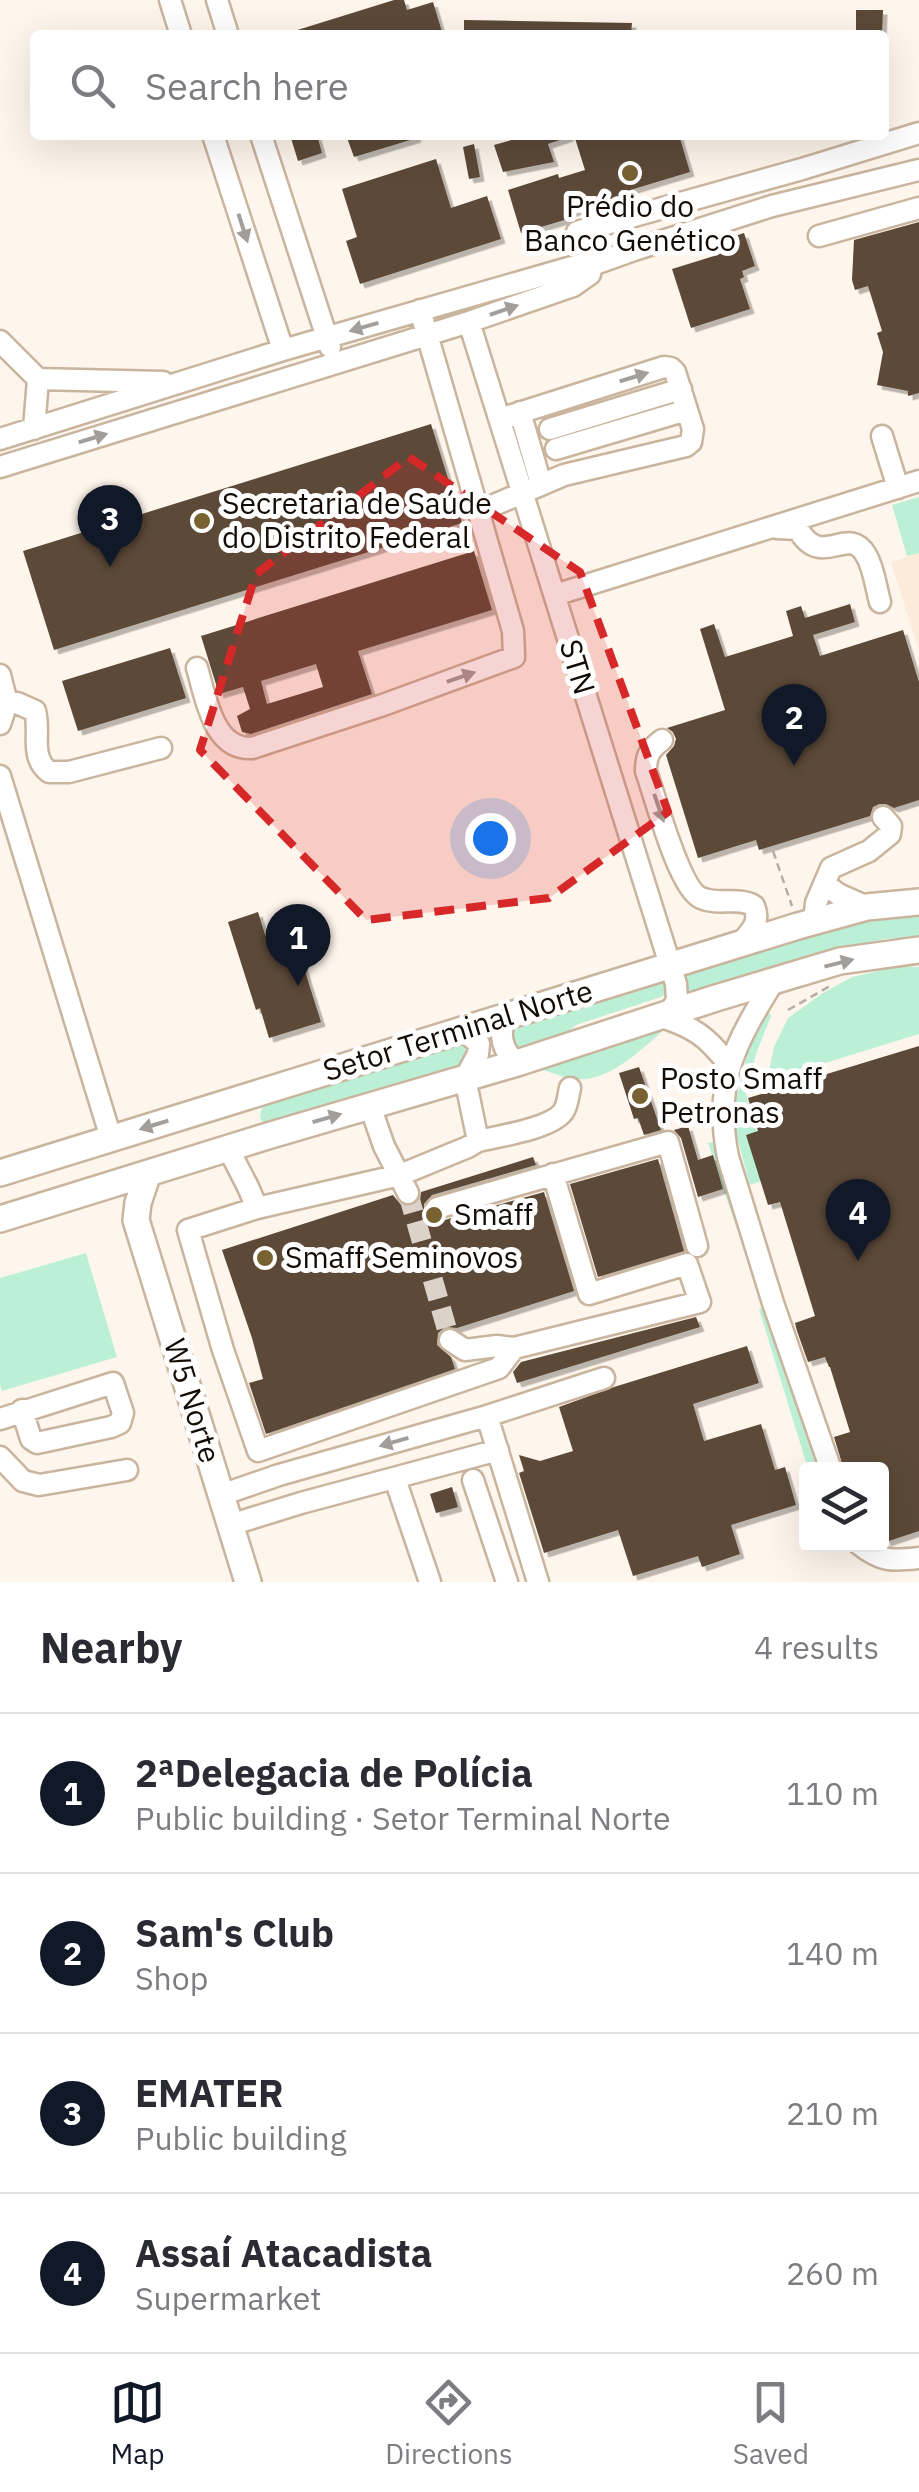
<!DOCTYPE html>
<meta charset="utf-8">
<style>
body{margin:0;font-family:"IBM Plex Sans",sans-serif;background:#f7f7f7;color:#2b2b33}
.controls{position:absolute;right:30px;bottom:30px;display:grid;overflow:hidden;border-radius:10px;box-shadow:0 10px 40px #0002}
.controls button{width:90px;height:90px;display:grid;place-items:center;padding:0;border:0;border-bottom:2px solid #e1e1e2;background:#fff;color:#2b2b33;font:50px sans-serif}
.you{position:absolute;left:490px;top:838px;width:35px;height:35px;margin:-25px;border:8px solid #fff;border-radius:50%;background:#1a73e8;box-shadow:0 0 0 15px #1a73e833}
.badge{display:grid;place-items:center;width:65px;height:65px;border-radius:50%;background:#111827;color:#fff;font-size:32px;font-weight:700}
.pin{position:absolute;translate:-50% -82px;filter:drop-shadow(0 2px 5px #0008)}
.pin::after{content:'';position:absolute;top:52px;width:35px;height:30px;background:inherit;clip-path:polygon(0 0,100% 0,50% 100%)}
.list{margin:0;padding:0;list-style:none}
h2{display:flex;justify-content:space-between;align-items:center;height:130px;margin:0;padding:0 40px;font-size:42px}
h2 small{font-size:32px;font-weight:400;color:#7c7c81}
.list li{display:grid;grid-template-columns:65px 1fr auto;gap:30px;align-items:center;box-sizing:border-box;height:160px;padding:0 40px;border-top:2px solid #e1e1e2}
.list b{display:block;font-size:38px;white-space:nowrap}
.list p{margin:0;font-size:32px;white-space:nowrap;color:#7c7c81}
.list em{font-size:32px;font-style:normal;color:#7c7c81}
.icon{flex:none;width:55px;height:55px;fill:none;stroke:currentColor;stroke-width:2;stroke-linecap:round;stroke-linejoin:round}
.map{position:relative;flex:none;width:919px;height:1582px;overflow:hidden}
.search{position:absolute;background:#fff;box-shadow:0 10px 40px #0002;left:30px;right:30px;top:30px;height:110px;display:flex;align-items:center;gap:25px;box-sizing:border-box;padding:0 35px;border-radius:10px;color:#7c7c81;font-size:38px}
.sheet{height:770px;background:#fff}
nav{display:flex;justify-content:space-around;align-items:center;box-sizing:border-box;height:140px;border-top:2px solid #e1e1e2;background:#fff;font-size:28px;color:#7c7c81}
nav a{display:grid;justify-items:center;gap:5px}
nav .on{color:#111827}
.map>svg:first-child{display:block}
.built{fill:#fcebda}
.green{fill:#bbf0d7}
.building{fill:#5c4a37;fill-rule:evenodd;filter:url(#shadow)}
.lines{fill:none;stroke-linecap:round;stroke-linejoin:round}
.minor-tunnel{stroke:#dbd2ca;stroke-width:20;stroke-dasharray:20 10;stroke-linecap:butt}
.minor-casing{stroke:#c9b49e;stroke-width:25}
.major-casing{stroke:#c9b49e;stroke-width:30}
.path{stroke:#b6ada5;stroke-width:2.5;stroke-dasharray:8 5;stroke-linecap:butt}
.minor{stroke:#fff;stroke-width:20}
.major{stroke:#fff;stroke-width:25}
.oneway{fill:#a19e9b}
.marked{fill:#d62828;fill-opacity:0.2;stroke:#d62828;stroke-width:8;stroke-dasharray:20 12;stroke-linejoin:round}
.poi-dot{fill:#796232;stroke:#fff;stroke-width:4}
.labels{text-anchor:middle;stroke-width:10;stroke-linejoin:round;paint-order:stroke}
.poi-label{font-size:30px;fill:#130c06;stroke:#fff;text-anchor:start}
.street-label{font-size:30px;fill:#130c06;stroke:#fff}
</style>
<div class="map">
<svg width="919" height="1582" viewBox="0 0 919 1582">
<defs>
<filter id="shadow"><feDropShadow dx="4.5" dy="4.5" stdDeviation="0" flood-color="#0004"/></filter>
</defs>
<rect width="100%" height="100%" fill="#fef5ec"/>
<path class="built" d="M919,553v98l-28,-89z"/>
<path class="green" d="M919,497v56l-12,3 -15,-51z
M919,912v25l-33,2 -26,5 -172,52 -8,-23 185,-56z
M897,967h22v67l-152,47 7,-34 14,-29 35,-25 29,-16z
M665,976l2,17 -6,4 -85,28c-13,13 -43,25 -62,23l-3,-17 3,-4z
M769,1012l2,4 -15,38 -10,40 24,84 -20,7 -15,-56 -2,-16 18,-75 7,-15z
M666,1028c-23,20 -57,55 -91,51 -13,-1 -26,-8 -39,-11z
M461,1041l11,5 1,17 -207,62c-9,-6 -6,-13 -2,-21z
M713,1142l10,32 95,295h-10l-49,-160 4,-2 -55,-164z
M86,1253l31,104 -115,34 -2,-7v-106z"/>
<path class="building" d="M394,0h10l3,10 26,-8 10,33h-152v-3z
M856,10h27l-1,25h-26z
M464,20l168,3 -1,12h-167z
M290,135h27l5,18 -24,8z
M346,135h70l1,3 -63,19z
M529,135h40v2l-21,7 6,18 -51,10 -9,-27z
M574,135h105l11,37 -63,19 -2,6 -9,1 -12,9 -1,-5 -33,11 1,5 -50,15 -13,-43 50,-16 1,4 26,-8z
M474,144l6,33 -11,2 -6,-32z
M436,159l15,49 36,-12 14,43 -141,45 -14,-43 11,-4 -15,-48z
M919,222v171l-11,3v-5l-31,-6 6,-33 -6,-19 5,-2 -14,-45 -13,4 -3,-10 2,-40z
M744,233l11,33 -13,5 2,6 -4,2 10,30 -59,19 -19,-59 42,-13 -3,-12z
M431,424l31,99 -408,127 -31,-99z
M474,551l18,59 -134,41 14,43 -121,40 -9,-2 -5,-16 13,-7 -7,-22 -24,7 -18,-58zM316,664l7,23 -56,17 -6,-23z
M850,604l5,18 -42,13 7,21 83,-26 16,52v118l-25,8 -8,-4h-7l-6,3 -3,9 -111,34 -3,-10 -58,18 -32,-103 8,-9 2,-7 -3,-7 -6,-4 58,-18 -25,-81 14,-5 11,33 68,-21 -7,-25 15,-5 4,12z
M170,648l16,50 -108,33 -16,-50z
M258,912l9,29 26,-8 28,89 -52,16 -9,-30 -4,2 -28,-88z
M919,1046v485l-33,11 -4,-14v-58h-38l-10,-33 16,-5 -20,-65h-1l-4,-10 -17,5 -11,-31 -2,-8 20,-7 -35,-114 -12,3 -22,-70 12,-4 -10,-33z
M639,1067l22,63 -17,5 -6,-17 -4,1 -15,-46z
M688,1126l10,34 15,-5 10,34 -25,8 -17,-59 -7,-8z
M533,1157l3,8 -104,30 -8,9v9l9,8h8l103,-29 30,99 -117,37 -12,-1 -7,6 -1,12 14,12 4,12 -189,65 -17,-51 14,-4 -11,-41 -30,-88 171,-55 8,10 12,1 7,-6 1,-8z
M658,1159l26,92 -86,26 -28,-93z
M696,1317l4,10 -183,56 -4,-11 8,-10z
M747,1346l12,37 -66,21 11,37 57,-17 14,46 10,-3 11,38 -65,20 9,29 -38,13 -4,-11 -65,20 -15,-46 -74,23 -25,-80 5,-2 -5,-16 21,6 33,-10 -14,-44 55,-20z
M452,1487l6,20 -22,6 -6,-19z"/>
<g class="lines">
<path class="minor-tunnel" d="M408,1193l42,147"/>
<defs>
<path id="minor" d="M170,0l11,35
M217,0l11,35
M213,135l70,215
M261,135l69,212
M577,232l225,-63 117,-36
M819,236l100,-28
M469,322l207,662 1,16 -7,12
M0,341l38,38 125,3
M520,412l21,72
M34,429l4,-50
M550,429l131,-40
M882,436l16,52
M0,439l283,-89 299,-86 10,1 42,-15 138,-44 147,-36
M556,449l131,-39
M0,467l469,-145 104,-36 17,-12 2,-9
M478,512l86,-37 122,-29 5,-4 2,-13 -18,-57 -4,-4 -7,-1 -164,52
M777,528l21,1c24,42 50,-6 68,26 8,13 10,33 14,47
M555,595l364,-114
M197,668c9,30 16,82 55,80l131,-43 131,-48 -1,-26 -93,-321
M0,675l7,28 -7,21
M7,703h10l18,8c6,22 -6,45 14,61h20l92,-24
M662,740c-12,9 -16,15 -16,31 9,25 33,118 55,127 18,8 38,-2 53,8 7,17 -3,25 -14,38
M0,776l111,362
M825,884l13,10 29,13
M814,922l2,-19 15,-35 38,-17 21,-17 1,-8 -8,-9
M773,982c-38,62 -60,100 -45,175l45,146 58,167
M505,1016c-6,19 -4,34 12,47
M659,1016c34,11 48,20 69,48
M370,1106l14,40 24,47
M478,1141c21,-5 72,-12 85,-29 5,-7 5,-16 7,-24
M228,1148l20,39 9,21 143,-33 68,-28 10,-6 -13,-63 13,-24 1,-10 -17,-15
M257,1208l-69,22 35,120 35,101 241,-83 15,-20 186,-46 -13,-38 -98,30 -36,-120
M437,1208l231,-66 29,104
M450,1340l15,10 32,-4 17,2
M487,1416l51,166
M0,1419l113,-36 10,30 -3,10 -9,4 -74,16 -6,-4 -9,-29
M0,1457l23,24 16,4 88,-15
M395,1479l35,103
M473,1480l34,102
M221,1495l58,-20 208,-59 117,-38
M230,1525l71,-22 197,-53
M859,1544c22,18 34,17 60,14"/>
<path id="major" d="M0,1173l798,-247 69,-19 52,-5
M148,1173l-10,30 -2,17 112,362
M0,1219l271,-84 246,-72 199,-65 124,-37 79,-11"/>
</defs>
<use href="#minor" class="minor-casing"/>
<use href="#major" class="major-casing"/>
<path class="path" d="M773,851l19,55
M788,1010l42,-24"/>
<use href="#minor" class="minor"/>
<use href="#major" class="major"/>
</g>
<defs><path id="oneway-solid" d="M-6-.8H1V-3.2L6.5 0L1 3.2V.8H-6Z" transform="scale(2.5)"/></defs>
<g class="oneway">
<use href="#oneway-solid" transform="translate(243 228) rotate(72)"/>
<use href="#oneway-solid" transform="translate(504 310) rotate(-19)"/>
<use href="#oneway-solid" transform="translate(364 327) rotate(164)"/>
<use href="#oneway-solid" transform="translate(634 377) rotate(-17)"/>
<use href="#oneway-solid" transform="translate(93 438) rotate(-17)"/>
<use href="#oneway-solid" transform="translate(461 677) rotate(-19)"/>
<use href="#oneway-solid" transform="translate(659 808) rotate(71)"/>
<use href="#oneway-solid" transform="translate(839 963) rotate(-14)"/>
<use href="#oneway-solid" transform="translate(327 1118) rotate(-16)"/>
<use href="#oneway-solid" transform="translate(154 1125) rotate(163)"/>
<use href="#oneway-solid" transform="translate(394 1442) rotate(164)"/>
</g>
<path class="marked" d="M409,457l171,115 88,240 -119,86 -183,22 -166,-170 56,-176z"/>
<g class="poi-dot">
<circle cx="630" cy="173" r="10"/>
<circle cx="202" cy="521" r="10"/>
<circle cx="640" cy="1096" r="10"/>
<circle cx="434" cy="1215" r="10"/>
<circle cx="265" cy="1258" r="10"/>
</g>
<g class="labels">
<g class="poi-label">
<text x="630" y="217" text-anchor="middle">Prédio do<tspan x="630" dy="34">Banco Genético</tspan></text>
<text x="222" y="514">Secretaria de Saúde<tspan x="222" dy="34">do Distrito Federal</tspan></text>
<text x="660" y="1089">Posto Smaff<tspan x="660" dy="34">Petronas</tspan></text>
<text x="454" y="1225">Smaff</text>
<text x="285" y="1268">Smaff Seminovos</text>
</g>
<g class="street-label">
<text transform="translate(577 667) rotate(73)" y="10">STN</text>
<text transform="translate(458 1031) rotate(-17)" y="10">Setor Terminal Norte</text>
<text transform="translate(192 1401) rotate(73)" y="10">W5 Norte</text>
</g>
</g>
</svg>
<div class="controls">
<button><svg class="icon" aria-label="layers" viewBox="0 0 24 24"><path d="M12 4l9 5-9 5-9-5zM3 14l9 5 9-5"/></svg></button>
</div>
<div class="you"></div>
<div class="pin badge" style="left:298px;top:986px">1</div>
<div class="pin badge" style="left:794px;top:766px">2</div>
<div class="pin badge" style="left:110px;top:567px">3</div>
<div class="pin badge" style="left:858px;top:1261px">4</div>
<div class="search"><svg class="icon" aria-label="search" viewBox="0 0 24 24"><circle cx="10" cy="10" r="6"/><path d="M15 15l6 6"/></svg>Search here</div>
</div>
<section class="sheet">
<h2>Nearby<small>4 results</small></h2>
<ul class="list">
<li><span class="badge">1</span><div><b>2ªDelegacia de Polícia</b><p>Public building · Setor Terminal Norte</p></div><em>110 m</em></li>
<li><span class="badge">2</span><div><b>Sam's Club</b><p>Shop</p></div><em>140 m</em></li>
<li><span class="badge">3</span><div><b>EMATER</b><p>Public building</p></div><em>210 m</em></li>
<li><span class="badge">4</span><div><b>Assaí Atacadista</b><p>Supermarket</p></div><em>260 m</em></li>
</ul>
</section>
<nav>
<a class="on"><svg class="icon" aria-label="map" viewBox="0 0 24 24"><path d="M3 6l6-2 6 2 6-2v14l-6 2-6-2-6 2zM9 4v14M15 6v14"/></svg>Map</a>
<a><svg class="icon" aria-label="directions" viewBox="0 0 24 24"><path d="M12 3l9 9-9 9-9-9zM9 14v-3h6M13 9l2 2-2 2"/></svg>Directions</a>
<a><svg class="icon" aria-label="saved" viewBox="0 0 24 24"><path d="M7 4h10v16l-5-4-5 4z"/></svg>Saved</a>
</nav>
